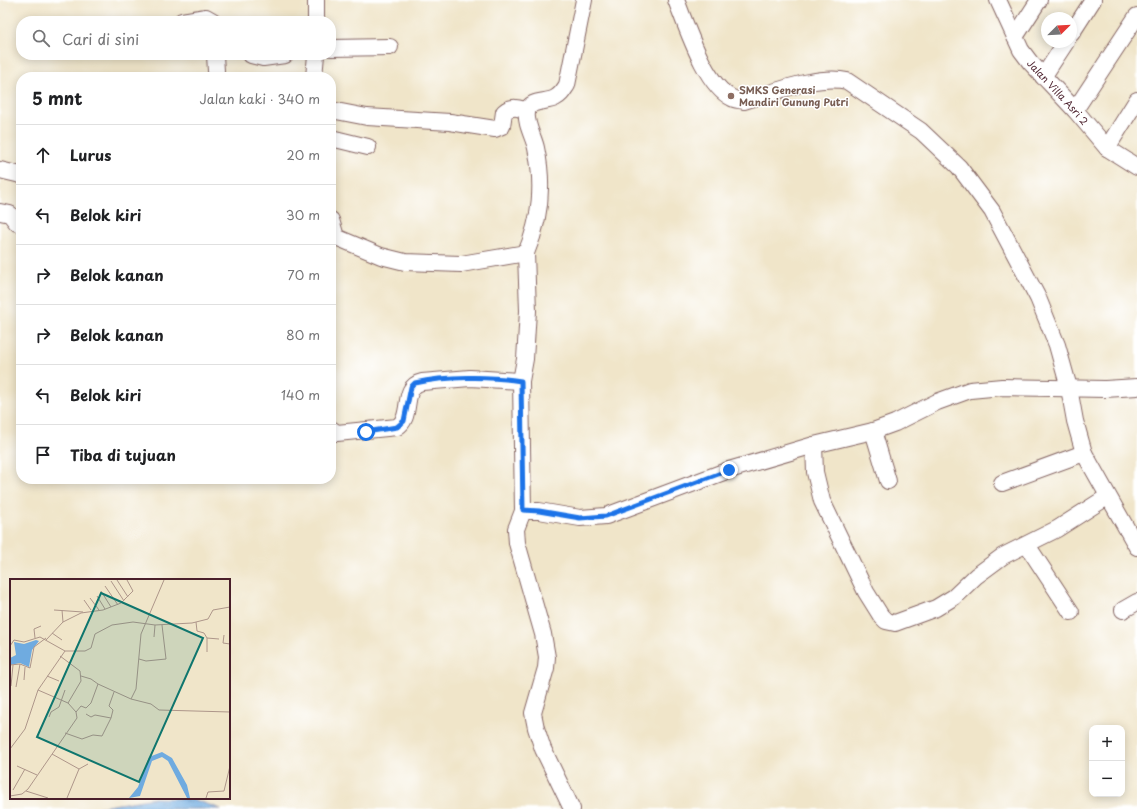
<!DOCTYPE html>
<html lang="id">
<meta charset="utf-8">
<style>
body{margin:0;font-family:"Playpen Sans",sans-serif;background:#f2f2f2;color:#202124}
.controls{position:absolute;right:12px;bottom:12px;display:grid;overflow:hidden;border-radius:8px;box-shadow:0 2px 10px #0003}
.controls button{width:36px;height:36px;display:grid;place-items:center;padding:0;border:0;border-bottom:1px solid #e0e0e0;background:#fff;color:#202124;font:20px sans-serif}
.compass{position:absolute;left:1041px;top:12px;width:36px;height:36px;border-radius:50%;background:#fff;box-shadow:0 2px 10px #0003;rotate:66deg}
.stop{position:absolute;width:12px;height:12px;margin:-9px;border:3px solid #1a73e8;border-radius:50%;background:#fff}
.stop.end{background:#1a73e8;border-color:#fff;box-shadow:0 1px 4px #0008}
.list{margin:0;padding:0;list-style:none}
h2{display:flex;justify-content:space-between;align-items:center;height:52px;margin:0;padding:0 16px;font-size:17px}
h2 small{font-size:13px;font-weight:400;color:#757577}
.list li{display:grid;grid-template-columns:26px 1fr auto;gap:12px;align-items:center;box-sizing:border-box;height:60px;padding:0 16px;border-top:1px solid #e0e0e0}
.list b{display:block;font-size:15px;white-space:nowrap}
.list em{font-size:13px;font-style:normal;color:#757577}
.icon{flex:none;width:22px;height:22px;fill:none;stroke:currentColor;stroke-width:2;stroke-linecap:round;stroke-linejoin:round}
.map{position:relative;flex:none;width:1137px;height:809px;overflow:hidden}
.search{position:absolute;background:#fff;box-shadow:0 2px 10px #0003;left:16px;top:16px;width:320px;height:44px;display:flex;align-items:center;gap:10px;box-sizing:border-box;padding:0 14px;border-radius:16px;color:#757577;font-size:15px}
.panel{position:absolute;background:#fff;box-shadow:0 2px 10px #0003;left:16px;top:72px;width:320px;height:412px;border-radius:16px}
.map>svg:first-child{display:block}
.water{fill:url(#water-ripples);stroke:#5c6586}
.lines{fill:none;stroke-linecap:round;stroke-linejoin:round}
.minor-casing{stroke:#846462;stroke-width:18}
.minor{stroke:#fff;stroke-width:16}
.route{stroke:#1a73e8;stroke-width:5}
.education-dot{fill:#8d6e63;stroke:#fff;stroke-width:1.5}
.labels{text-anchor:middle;stroke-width:3;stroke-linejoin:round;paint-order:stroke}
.education-label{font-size:10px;font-weight:bold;fill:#785e54;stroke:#fff;text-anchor:start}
.street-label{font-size:10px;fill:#4a1f2b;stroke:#fff}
.inset-road{fill:none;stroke:#ae968a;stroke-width:1}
.view{fill:#0f766e;fill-opacity:0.15;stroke:#0f766e;stroke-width:2}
.inset-edge{fill:none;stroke:#4a1f2b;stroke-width:2}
</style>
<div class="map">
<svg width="1137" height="809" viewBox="0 0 1137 809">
<defs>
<pattern id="water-ripples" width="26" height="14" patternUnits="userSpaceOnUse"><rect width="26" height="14" fill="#6fabe0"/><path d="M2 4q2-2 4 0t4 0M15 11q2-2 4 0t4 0" fill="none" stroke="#5d8bb6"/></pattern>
</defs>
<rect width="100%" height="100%" fill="#fff"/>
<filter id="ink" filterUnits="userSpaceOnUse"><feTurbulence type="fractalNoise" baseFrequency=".025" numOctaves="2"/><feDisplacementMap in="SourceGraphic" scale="8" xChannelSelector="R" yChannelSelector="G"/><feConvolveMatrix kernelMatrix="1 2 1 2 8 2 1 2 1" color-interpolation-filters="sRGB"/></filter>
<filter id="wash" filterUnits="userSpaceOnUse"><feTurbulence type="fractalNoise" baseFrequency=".012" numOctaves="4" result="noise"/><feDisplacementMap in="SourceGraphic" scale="16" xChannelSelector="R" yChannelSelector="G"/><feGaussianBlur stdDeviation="0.9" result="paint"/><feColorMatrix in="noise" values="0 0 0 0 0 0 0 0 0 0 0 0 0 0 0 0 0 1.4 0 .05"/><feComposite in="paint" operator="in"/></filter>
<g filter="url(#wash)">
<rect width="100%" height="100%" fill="#f0e5c9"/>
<path class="water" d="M154,798l38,1 29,10h-132z"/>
</g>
<g filter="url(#ink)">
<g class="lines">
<defs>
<g id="minor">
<path d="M316,0v21"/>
<path d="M676,0c11,27 29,85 56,98 3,2 8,2 12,3 29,-8 73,-27 103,-20l74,50 38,36 33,44 46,87 19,47 12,43 6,33 9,32 53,94"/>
<path id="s1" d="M998,0l23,50 9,12 45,48 32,38 30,19"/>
<path d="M182,21l24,-4 7,4"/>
<path d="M1071,34l22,-34"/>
<path d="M1015,37l24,-37"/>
<path d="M331,48l59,-1"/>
<path d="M215,55l1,16"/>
<path d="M251,55l12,3 22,-3"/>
<path d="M314,77l2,-22"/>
<path d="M1043,77l23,-35"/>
<path d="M331,110l36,7 83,5 45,7 7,-3 2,-14c7,-6 16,-5 23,0"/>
<path d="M1075,110l62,-94"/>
<path d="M331,138l37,9"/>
<path d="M1107,148l30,-48"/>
<path d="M0,170l21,5"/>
<path d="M0,212l10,2 7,9"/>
<path d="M331,220l5,17 45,19 24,6 56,2 65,-11c15,-35 18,-68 10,-105 -2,-10 -11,-25 -9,-36 2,-13 19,-9 28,-14 6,-3 8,-7 12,-13l17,-85"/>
<path d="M331,429l6,4 60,-6c17,-10 3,-40 25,-45l48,-4 51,3"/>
<path d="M873,431l15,50"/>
<path d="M814,445l1,27 7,29 44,91 15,24 5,5 9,2 41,-15 18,-11 22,-21 27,-20 54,-27 50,-32"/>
<path d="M1002,483l82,-30"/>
<path d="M523,511l-2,-130 4,-22 3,-48 -2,-58"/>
<path d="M1027,545l44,67"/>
<path d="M1123,610l14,-8"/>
<path d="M572,809l-29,-60 -7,-21 -3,-15 13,-45 1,-11 -4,-23 -26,-91 -1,-14 7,-18h16l41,7 26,-2 123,-46 85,-25 59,-14 22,-8 42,-21 33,-12 32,-3 103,2 32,-2"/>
</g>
</defs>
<use href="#minor" class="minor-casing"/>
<use href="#minor" class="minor"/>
</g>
</g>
<g class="lines" filter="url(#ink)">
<path class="route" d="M366,432l31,-5 7,-6 7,-34 4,-4c30,-7 76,-7 106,-2l2,129 16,1 41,7 26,-2 123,-46"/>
</g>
<circle class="education-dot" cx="731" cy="96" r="4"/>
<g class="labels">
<g class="education-label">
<text x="739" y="94">SMKS Generasi<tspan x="739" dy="12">Mandiri Gunung Putri</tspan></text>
</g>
<g class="street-label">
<text dy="4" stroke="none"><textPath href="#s1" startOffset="111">Jalan Villa Asri 2</textPath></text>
</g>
</g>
<g transform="translate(10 579)">
<rect width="220" height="220" fill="#f0e5c9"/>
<path d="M26,61l3,1 -7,9 -3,17 -9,-4 -10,2v-7l6,-3 -2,-13 10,2zM152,173l10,6 15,27 3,13h-3l-19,-37 -6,-4 -10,4 -12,35 -11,2 9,-11 11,-30z" fill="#6fabe0"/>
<path class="inset-road" d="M107,1l11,17M154,1l-23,54 -5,55 -5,10 20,5 8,6 71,2M101,2l13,20M95,7l13,19M91,12l10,16M87,17l8,13M80,19l9,12M74,21l7,10M44,31l29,2M52,31l1,12M186,43l1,9 7,2 3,5 12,1M42,54l10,7M214,56l-1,8 7,1M144,58l1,-12M25,59l-1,-9 7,-3M36,61l17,-18 18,-9 22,-3 18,-7 12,-12 -6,-11M0,67l4,-6 10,2 16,-5 25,14h20l6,-3 4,-14 17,-9 21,-3 22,3 37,-2 16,-4 5,-9 17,-3M197,73v-14M50,77l20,15 1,10 -13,22M129,80l7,2 20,-2 -4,-34M0,86l10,-1 10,4 4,-21 12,-9M37,97l12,5M14,101l1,-13M88,105l33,15M1,107l2,-21M6,108l4,-23M66,133l5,-6 5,2 5,-5 7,-19 -7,-5 -10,-3M76,135l5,3 4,-2 16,3 2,-8 -4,-4 5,-14M39,138l2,-5 8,-5 6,-17M55,154l17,6 11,-4 9,1 9,-18M0,170l15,-20 13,-39 27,-39M42,175l27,15M7,187l20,9M3,211l12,-21M16,212l22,7M0,217l12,-2 6,-5 49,-71 -1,-6 -8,-9 -30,-13M57,219l12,-29 9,-5M196,219l2,-6 16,-1 6,-25"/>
<path class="view" d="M91,14l102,45 -64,144 -102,-45z"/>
<rect width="220" height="220" class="inset-edge"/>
</g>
</svg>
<div class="controls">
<button>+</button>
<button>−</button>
</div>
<svg class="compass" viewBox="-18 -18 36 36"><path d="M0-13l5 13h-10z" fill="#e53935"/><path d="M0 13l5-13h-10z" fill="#757577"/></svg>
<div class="stop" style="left:366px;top:432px"></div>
<div class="stop end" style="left:729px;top:470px"></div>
<div class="search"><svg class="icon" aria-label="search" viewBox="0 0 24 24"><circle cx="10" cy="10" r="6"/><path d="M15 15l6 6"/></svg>Cari di sini</div>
<section class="panel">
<h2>5 mnt<small>Jalan kaki · 340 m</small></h2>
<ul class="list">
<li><svg class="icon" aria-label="ahead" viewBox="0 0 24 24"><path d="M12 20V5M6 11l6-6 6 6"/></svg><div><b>Lurus</b></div><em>20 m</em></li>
<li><svg class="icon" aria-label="left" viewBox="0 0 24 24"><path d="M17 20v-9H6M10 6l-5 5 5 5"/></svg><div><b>Belok kiri</b></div><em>30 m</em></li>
<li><svg class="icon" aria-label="right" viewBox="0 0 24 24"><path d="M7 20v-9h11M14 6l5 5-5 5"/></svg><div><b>Belok kanan</b></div><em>70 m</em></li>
<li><svg class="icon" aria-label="right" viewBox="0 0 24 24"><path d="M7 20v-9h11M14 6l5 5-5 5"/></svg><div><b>Belok kanan</b></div><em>80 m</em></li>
<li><svg class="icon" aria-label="left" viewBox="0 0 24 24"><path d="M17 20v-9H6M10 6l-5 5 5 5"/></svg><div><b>Belok kiri</b></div><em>140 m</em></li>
<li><svg class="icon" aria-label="arrive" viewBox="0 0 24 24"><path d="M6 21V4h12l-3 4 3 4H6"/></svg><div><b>Tiba di tujuan</b></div></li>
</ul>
</section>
</div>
